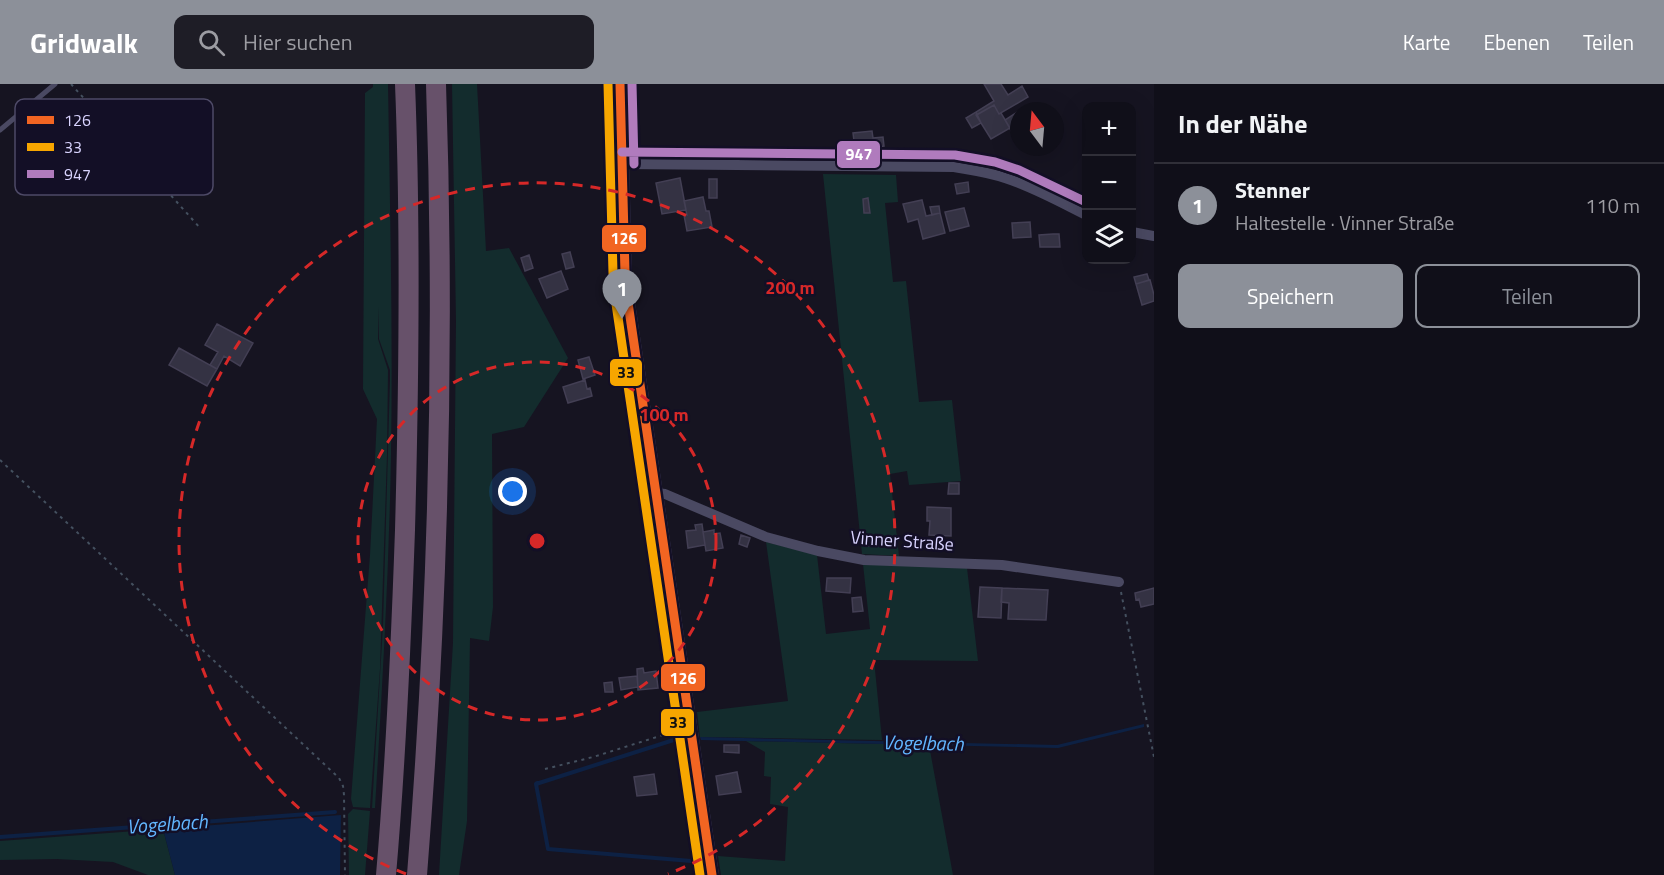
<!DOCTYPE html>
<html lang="de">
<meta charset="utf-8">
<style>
body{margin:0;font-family:"Titillium Web",sans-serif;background:#1e1d26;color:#f1f3f6}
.controls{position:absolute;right:18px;top:18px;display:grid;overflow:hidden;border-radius:12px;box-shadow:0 6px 24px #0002}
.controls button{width:54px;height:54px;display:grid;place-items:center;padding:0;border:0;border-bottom:2px solid #302f38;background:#100f19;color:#f1f3f6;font:30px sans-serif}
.compass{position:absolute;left:1010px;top:18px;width:54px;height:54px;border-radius:50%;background:#100f19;box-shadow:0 6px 24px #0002;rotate:344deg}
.you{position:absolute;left:513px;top:408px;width:21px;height:21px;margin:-15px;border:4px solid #fff;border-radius:50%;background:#1a73e8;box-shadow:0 0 0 9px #1a73e833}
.badge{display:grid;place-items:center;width:39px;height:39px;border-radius:50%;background:#8c9099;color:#fff;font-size:20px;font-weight:700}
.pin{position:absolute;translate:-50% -50px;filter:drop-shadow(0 2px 3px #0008)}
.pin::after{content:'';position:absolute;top:32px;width:21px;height:18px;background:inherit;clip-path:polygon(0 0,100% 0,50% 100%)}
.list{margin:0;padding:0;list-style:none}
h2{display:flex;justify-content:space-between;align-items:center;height:78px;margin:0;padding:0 24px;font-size:26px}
h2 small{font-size:20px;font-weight:400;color:#9c9ca2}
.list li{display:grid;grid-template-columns:39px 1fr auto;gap:18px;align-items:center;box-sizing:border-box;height:84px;padding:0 24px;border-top:2px solid #302f38}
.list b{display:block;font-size:22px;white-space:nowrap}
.list p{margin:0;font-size:20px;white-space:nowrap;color:#9c9ca2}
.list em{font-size:20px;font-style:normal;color:#9c9ca2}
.actions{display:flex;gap:12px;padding:18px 24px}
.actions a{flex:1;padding:14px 0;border:2px solid #8c9099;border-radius:12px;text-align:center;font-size:21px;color:#8c9099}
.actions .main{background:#8c9099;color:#fff}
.icon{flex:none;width:33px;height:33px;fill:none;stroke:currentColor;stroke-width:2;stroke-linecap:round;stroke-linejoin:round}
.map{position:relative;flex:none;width:1154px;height:791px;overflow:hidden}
header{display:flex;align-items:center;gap:36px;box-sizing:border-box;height:84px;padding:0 30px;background:#8c9099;color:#fff}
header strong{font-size:28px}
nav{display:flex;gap:33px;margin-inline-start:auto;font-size:21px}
.search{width:420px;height:54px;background:#1e1d26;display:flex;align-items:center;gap:15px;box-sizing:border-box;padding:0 21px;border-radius:12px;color:#9c9ca2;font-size:22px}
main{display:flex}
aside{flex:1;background:#100f19}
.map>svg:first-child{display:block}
.green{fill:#132c2d}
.water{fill:#0d2144}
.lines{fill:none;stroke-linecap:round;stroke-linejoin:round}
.stream{stroke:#0d2144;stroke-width:4}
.building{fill:#343243;stroke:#433f54;stroke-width:1.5}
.path{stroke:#44505f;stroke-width:2;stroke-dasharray:3 4.5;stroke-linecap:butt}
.service{stroke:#4a4962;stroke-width:5}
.minor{stroke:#4a4962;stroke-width:10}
.tertiary{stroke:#4a4962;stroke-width:14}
.motorway{stroke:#67516a;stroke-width:20}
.bus-1-casing{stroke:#130f26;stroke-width:14}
.bus-2-casing{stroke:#130f26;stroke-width:14}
.bus-3-casing{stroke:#130f26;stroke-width:14}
.bus-1{stroke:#f26522;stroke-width:9}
.bus-2{stroke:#f7a600;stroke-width:9}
.bus-3{stroke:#b07bbd;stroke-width:9}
.ring{fill:none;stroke:#d62828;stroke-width:3;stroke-dasharray:10 8}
.labels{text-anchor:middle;stroke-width:5;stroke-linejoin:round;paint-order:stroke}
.street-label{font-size:18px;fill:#d9d4ff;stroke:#130f26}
.water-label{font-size:20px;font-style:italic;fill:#62b6ff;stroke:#130f26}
.key{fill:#130f26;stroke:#4e4a67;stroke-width:1.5}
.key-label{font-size:16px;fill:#d9d4ff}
.centre{fill:#d62828;stroke:#130f26;stroke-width:3}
.ring-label{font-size:18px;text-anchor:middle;font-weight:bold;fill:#d62828;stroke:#130f26;stroke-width:5;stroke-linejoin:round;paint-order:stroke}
.line-badge{stroke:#130f26;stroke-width:2}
.badge-label{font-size:16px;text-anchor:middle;font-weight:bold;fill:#fff}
.pale-badge-label{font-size:16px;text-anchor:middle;font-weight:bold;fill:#111}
</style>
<header>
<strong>Gridwalk</strong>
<div class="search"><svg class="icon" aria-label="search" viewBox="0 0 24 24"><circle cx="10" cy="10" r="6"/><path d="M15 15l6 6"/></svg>Hier suchen</div>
<nav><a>Karte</a><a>Ebenen</a><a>Teilen</a></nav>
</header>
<main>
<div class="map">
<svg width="1154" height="791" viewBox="0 0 1154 791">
<rect width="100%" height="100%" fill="#161421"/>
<path class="green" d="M373,0h15c2,124 5,248 3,371 -2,118 -9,236 -16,353h-3l11,-182 7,-246v-10l-11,-31 -1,-32v32l10,31 -1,85 -7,214 -10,139 -17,-1 -2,-8 19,-244 7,-136 -14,-30 2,-296 8,-6z
M452,0h25l9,167 23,-3 59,110 -44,69 -32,7 1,173 -4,34 -19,-3 -3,183 -8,54h-20l14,-232 3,-322z
M823,90l73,1 2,27 -13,1 8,79 13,-1 13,121 33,-2 9,81 -52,4 -2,-14 -17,3 9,82 -37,-2z
M766,458l51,13 9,79 44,-5 -7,-65 104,4 11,93 -104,-1 8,80 -182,-3 -3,-25 91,-11z
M746,657l183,4 24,130h-232l-3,-19 67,5 3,-54 -18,-3 1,-27 -7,-1 1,-24z
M353,725l17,2 -5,64h-16l-1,-61z
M163,745l12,46h-27l-35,-13 -56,-3 -57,1v-19z"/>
<path class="water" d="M1144,640v3l-86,21 -357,-8 -1,-3 357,8z
M341,731l-1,60h-165l-12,-46z"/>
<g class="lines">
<path class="stream" d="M537,699l-1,1 147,-47
M536,700l12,65 155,13
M0,753l335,-25"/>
</g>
<path class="building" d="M984,0h17l7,11 14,-9 6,11 -29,17 -5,-9 -17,10 -1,-3 18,-11z
M994,21l5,9 2,-1 9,15 -19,11 -15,-24z
M1019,27v19l-6,4 -8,-14z
M976,28l5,11 -9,5 -6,-10z
M872,47l1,7 10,-1 1,9 -29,3 -2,-16z
M680,94l6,32 -24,4 -6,-31z
M709,95h8v19h-8z
M968,98l1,10 -12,2 -2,-10z
M703,113l3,14h3l3,16 -25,4 -3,-16h3l-3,-14z
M868,114l2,15h-6l-1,-14z
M922,116l4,16 14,-3 5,20 -22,6 -5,-20 -10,3 -5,-18z
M939,122l1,7 -8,2 -2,-8z
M964,124l5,18 -19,5 -5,-19z
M1030,138l1,15 -18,1 -1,-15z
M1053,150h6l1,13h-20l-1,-12z
M570,168l4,15 -8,2 -4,-15z
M529,171l4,13 -8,3 -4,-13z
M561,187l7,18 -21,9 -8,-19z
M1147,190l2,6 -13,4 -2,-7z
M1150,196l4,15v6l-12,4 -6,-21z
M217,240l36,19 -13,23 -16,-10 -7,13 -7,-4 8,-13 -13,-7z
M179,264l38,21 -10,17 -38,-21z
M589,273l6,18 -12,4 -5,-19z
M585,296l2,9 3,-1 2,8 -24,7 -5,-16z
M949,399h10v11h-11z
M927,423l24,1v28l-22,-1 1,-14h-3z
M702,440l3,21 -17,3 -2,-17 10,-1 -1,-5z
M714,446v4l6,-1 3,15 -17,3 -3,-19z
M741,451l9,3 -3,9 -8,-3z
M877,454l1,8h-12v-7z
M827,494h24l-1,15 -24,-2z
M980,503l22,1 -1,30 -23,-1z
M1002,504l46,2 -2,30 -38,-1 1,-16 -8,-1z
M1154,504v16l-13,3 -2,-8 -3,1 -1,-7z
M861,513l2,14 -10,1 -1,-14z
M643,584l1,5 12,-2 2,17 -20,2 -1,-21z
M637,592l1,11 -17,3 -2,-12z
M612,598l1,10h-8l-1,-9z
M724,661h15v8l-15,-1z
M737,688l4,20 -22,3 -3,-19z
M654,690l3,20 -20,2 -3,-19z"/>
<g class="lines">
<path class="path" d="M71,0l130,145
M0,376l339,318 4,8 1,9 1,80
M1121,508l33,165
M545,685l48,-12 86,-27"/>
<path class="service" d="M0,46l55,-46"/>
<path class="minor" d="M622,80l332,3c17,3 34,5 51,11 28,9 55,24 81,37
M1132,148l22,4
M656,409l9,1 101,43 52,14 46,9 138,5 117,17"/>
<path class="tertiary" d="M620,0l5,189 2,23 85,579"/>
<path class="motorway" d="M386,791c10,-115 15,-230 19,-345 4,-149 6,-297 0,-446
M417,791c21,-263 28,-527 19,-791"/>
<defs>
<path id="bus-1" d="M620,0l5,189 2,23 85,579"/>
<path id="bus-2" d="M608,0l5,189 2,24 85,578"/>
<path id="bus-3" d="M632,0l2,80
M622,68l333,3 40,7 24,8 67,32"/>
</defs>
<use href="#bus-1" class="bus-1-casing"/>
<use href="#bus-2" class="bus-2-casing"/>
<use href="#bus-3" class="bus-3-casing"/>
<use href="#bus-1" class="bus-1"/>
<use href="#bus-2" class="bus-2"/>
<use href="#bus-3" class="bus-3"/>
</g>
<g class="ring">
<circle cx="537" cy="457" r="179"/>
<path d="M406 790A358 358 0 1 1 668 790"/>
</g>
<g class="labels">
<g class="street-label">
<text transform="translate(902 457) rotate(4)" y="6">Vinner Straße</text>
</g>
<g class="water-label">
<text transform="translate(923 659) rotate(1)" y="7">Vogelbach</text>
<text transform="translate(167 740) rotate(-4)" y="7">Vogelbach</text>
</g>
</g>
<rect x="15" y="15" width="198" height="96" rx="9" class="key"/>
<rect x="27" y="32" width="27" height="8" fill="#f26522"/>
<rect x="27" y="59" width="27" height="8" fill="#f7a600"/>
<rect x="27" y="86" width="27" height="8" fill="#b07bbd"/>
<g class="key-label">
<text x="64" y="42">126</text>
<text x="64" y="69">33</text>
<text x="64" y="96">947</text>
</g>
<circle cx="537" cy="457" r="9" class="centre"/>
<g class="ring-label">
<text x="790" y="210">200 m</text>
<text x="664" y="337">100 m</text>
</g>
<g class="line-badge">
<rect x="836" y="56" width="45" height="29" rx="6" fill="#b07bbd"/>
<rect x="601" y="140" width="46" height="29" rx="6" fill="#f26522"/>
<rect x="609" y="274" width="34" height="29" rx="6" fill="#f7a600"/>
<rect x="660" y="579" width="46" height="29" rx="6" fill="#f26522"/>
<rect x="660" y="624" width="35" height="29" rx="6" fill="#f7a600"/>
</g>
<g class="badge-label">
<text x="859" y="76">947</text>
<text x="624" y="160">126</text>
<text x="683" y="600">126</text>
</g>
<g class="pale-badge-label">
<text x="626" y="294">33</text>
<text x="678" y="644">33</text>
</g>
</svg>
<div class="controls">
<button>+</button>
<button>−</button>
<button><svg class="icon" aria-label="layers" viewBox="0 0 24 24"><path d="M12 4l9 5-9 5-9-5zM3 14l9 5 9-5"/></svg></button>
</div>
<svg class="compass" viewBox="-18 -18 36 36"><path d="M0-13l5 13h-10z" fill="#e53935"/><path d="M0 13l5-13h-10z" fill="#9c9ca2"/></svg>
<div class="you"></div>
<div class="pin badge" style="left:622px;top:235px">1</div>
</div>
<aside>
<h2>In der Nähe<small></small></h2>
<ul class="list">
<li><span class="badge">1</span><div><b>Stenner</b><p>Haltestelle · Vinner Straße</p></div><em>110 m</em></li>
</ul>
<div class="actions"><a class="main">Speichern</a><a>Teilen</a></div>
</aside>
</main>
